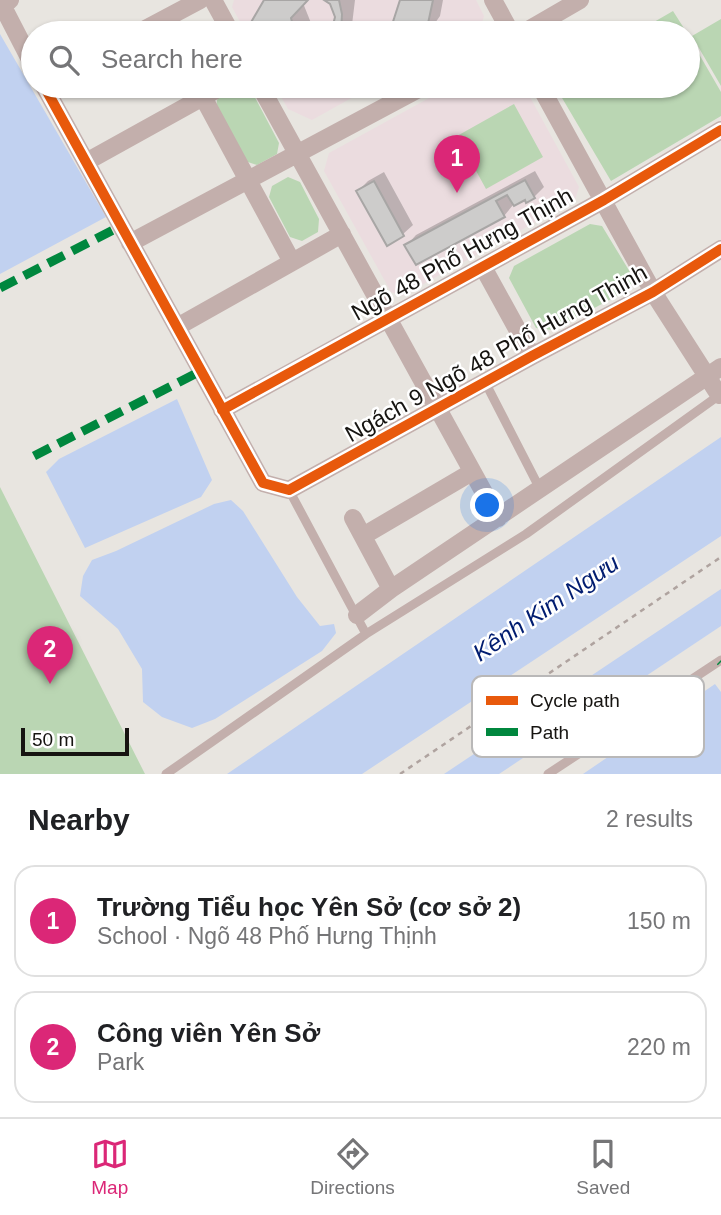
<!DOCTYPE html>
<meta charset="utf-8">
<style>
body{margin:0;font-family:Helvetica,sans-serif;background:#f2f2f2;color:#202124}
.scale{position:absolute;left:21px;bottom:18px;width:108px;box-sizing:border-box;padding-left:7px;border:4px solid #161411;border-top:0;font-size:19px;line-height:24px;white-space:nowrap;color:#161411;-webkit-text-stroke:5px #fff;paint-order:stroke}
.you{position:absolute;left:488px;top:506px;width:24px;height:24px;margin:-18px;border:5px solid #fff;border-radius:50%;background:#1a73e8;box-shadow:0 0 0 10px #1a73e833}
.badge{display:grid;place-items:center;width:46px;height:46px;border-radius:50%;background:#db2777;color:#fff;font-size:23px;font-weight:700}
.pin{position:absolute;translate:-50% -58px;filter:drop-shadow(0 2px 4px #0008)}
.pin::after{content:'';position:absolute;top:37px;width:24px;height:21px;background:inherit;clip-path:polygon(0 0,100% 0,50% 100%)}
.list{margin:0;padding:0;list-style:none}
h2{display:flex;justify-content:space-between;align-items:center;height:91px;margin:0;padding:0 28px;font-size:30px}
h2 small{font-size:23px;font-weight:400;color:#757577}
.list li{display:grid;grid-template-columns:46px 1fr auto;gap:21px;align-items:center;box-sizing:border-box;height:112px;margin:0 14px 14px;padding:0 14px;border:2px solid #e0e0e0;border-radius:21px}
.list b{display:block;font-size:26px;white-space:nowrap}
.list p{margin:0;font-size:23px;white-space:nowrap;color:#757577}
.list em{font-size:23px;font-style:normal;color:#757577}
.icon{flex:none;width:38px;height:38px;fill:none;stroke:currentColor;stroke-width:2;stroke-linecap:round;stroke-linejoin:round}
.map{position:relative;flex:none;width:721px;height:774px;overflow:hidden}
.search{position:absolute;background:#fff;box-shadow:0 2px 5px #0004;left:21px;right:21px;top:21px;height:77px;display:flex;align-items:center;gap:18px;box-sizing:border-box;padding:0 24px;border-radius:38px;color:#757577;font-size:26px}
.sheet{height:343px;background:#fff}
nav{display:flex;justify-content:space-around;align-items:center;box-sizing:border-box;height:98px;border-top:2px solid #e0e0e0;background:#fff;font-size:19px;color:#757577}
nav a{display:grid;justify-items:center;gap:4px}
nav .on{color:#db2777}
.map>svg:first-child{display:block}
.education{fill:#ebdcdf}
.green{fill:#bad6b3}
.water{fill:#c1d1f0}
.shadow{fill:#0003}
.building{fill:#cdcccb;stroke:#a8a6a5;stroke-width:2}
.lines{fill:none;stroke-linecap:round;stroke-linejoin:round}
.path{stroke:#afa39f;stroke-width:2.5;stroke-dasharray:5 5;stroke-linecap:butt}
.service{stroke:#c3afac;stroke-width:9}
.minor{stroke:#c3afac;stroke-width:18}
.quiet{stroke:#00873e;stroke-width:9;stroke-dasharray:18 9;stroke-linecap:butt}
.cycleway-casing{stroke:#fff;stroke-width:15}
.cycleway{stroke:#e8590c;stroke-width:10}
.labels{text-anchor:middle;stroke-width:5;stroke-linejoin:round;paint-order:stroke}
.street-label{font-size:23px;fill:#161411;stroke:#fff}
.water-label{font-size:24px;font-style:italic;fill:#001c70;stroke:#fff}
.key{fill:#fff;stroke:#b9b8b8;stroke-width:2}
.key-label{font-size:19px;fill:#161411}
</style>
<div class="map">
<svg width="721" height="774" viewBox="0 0 721 774">
<rect width="100%" height="100%" fill="#e8e5e0"/>
<path class="education" d="M234,0h242l8,16 -3,10 -13,7h-222l-14,-26z
M275,86h98l-61,34 -24,-11z
M451,86h73l55,101 -4,13 -173,96 -11,-4 -67,-121 5,-18z"/>
<path class="green" d="M673,11l14,22h-52z
M721,19v67l-29,-50z
M688,35l33,57v24l-110,65 -56,-95h133z
M233,86l17,2 29,55 -2,11 -20,11 -12,-4 -29,-53 2,-14z
M514,104l29,53 -57,32 -29,-53z
M288,177l12,5 19,37 -1,13 -16,9 -12,-4 -21,-40 3,-11z
M590,224l12,2 31,51 -3,12 -77,41 -17,-2 -27,-50 5,-12z
M0,487l145,287h-145z"/>
<path class="water" d="M0,34l106,183 -106,57z
M177,399l35,81 -11,17 -116,51 -39,-76 13,-13z
M721,437v99l-359,238h-135z
M231,500l12,11 54,86 23,29 14,-2 2,9 -14,18 -107,68 -23,9 -30,-11 -19,-15 -1,-33 -24,-40 -38,-33 3,-20 9,-16 24,-9 98,-47z
M721,589v37l-222,148h-55z
M715,684l6,8v82h-138z"/>
<path class="shadow" d="M267,0h40l-4,3 12,30h-51l-1,-6z
M328,0h27l-4,33h-26l10,-3v-21z
M401,0h42l-3,16 -12,17h-27l-8,-6z
M535,171l9,16 -10,10 -8,1 -13,7 -9,11 -97,29 9,-10z
M384,172l29,53 -10,9 -16,9 -29,-52 10,-10z"/>
<path class="building" d="M264,0h44l-17,18 4,15h-33l-1,-5 -11,-4z
M324,0h15l3,14 -1,19h-10l4,-16 -5,-13z
M400,0h33l-7,33h-29l-6,-5z
M296,86h24l-3,5 -8,3z
M525,180l10,18 -9,5 -1,-3 -11,6 -7,-11 -11,6 9,16 -89,48 -12,-20z
M374,181l30,55 -17,10 -31,-55z"/>
<g class="lines">
<path class="path" d="M400,774l321,-217"/>
<path class="service" d="M485,382l55,107
M289,490l77,144
M166,774l200,-140 160,-100 195,-140
M548,774l173,-114"/>
<path class="minor" d="M10,0l-8,5 31,60
M213,0l18,33
M493,0l18,33
M138,33l62,-33
M523,33l57,-33
M44,86l219,397 26,7 243,-134 121,-64 68,-43
M260,86l238,432
M540,86l113,206 66,103
M203,97l89,165
M86,162l137,-76
M130,243l294,-157
M483,267l49,89
M177,327l165,-93
M222,410l382,-210 117,-70
M353,518l38,71
M363,536l109,-64
M357,615l34,-26 330,-222"/>
<path class="quiet" d="M0,288l121,-62
M34,456l167,-85
M720,661l1,1"/>
<defs>
<path id="cycleway" d="M44,86l219,397 26,7 243,-134 121,-64 68,-43
M222,410l382,-210 117,-70"/>
</defs>
<use href="#cycleway" class="cycleway-casing"/>
<use href="#cycleway" class="cycleway"/>
</g>
<g class="labels">
<g class="street-label">
<text transform="translate(462 254) rotate(-29)" y="8">Ngõ 48 Phố Hưng Thịnh</text>
<text transform="translate(496 353) rotate(-29)" y="8">Ngách 9 Ngõ 48 Phố Hưng Thịnh</text>
</g>
<g class="water-label">
<text transform="translate(546 608) rotate(-34)" y="8">Kênh Kim Ngưu</text>
</g>
</g>
<rect x="472" y="676" width="232" height="81" rx="10" class="key"/>
<rect x="486" y="696" width="32" height="9" fill="#e8590c"/>
<rect x="486" y="728" width="32" height="8" fill="#00873e"/>
<g class="key-label">
<text x="530" y="707">Cycle path</text>
<text x="530" y="739">Path</text>
</g>
</svg>
<div class="scale">50 m</div>
<div class="you"></div>
<div class="pin badge" style="left:457px;top:193px">1</div>
<div class="pin badge" style="left:50px;top:684px">2</div>
<div class="search"><svg class="icon" aria-label="search" viewBox="0 0 24 24"><circle cx="10" cy="10" r="6"/><path d="M15 15l6 6"/></svg>Search here</div>
</div>
<section class="sheet">
<h2>Nearby<small>2 results</small></h2>
<ul class="list">
<li><span class="badge">1</span><div><b>Trường Tiểu học Yên Sở (cơ sở 2)</b><p>School · Ngõ 48 Phố Hưng Thịnh</p></div><em>150 m</em></li>
<li><span class="badge">2</span><div><b>Công viên Yên Sở</b><p>Park</p></div><em>220 m</em></li>
</ul>
</section>
<nav>
<a class="on"><svg class="icon" aria-label="map" viewBox="0 0 24 24"><path d="M3 6l6-2 6 2 6-2v14l-6 2-6-2-6 2zM9 4v14M15 6v14"/></svg>Map</a>
<a><svg class="icon" aria-label="directions" viewBox="0 0 24 24"><path d="M12 3l9 9-9 9-9-9zM9 14v-3h6M13 9l2 2-2 2"/></svg>Directions</a>
<a><svg class="icon" aria-label="saved" viewBox="0 0 24 24"><path d="M7 4h10v16l-5-4-5 4z"/></svg>Saved</a>
</nav>
